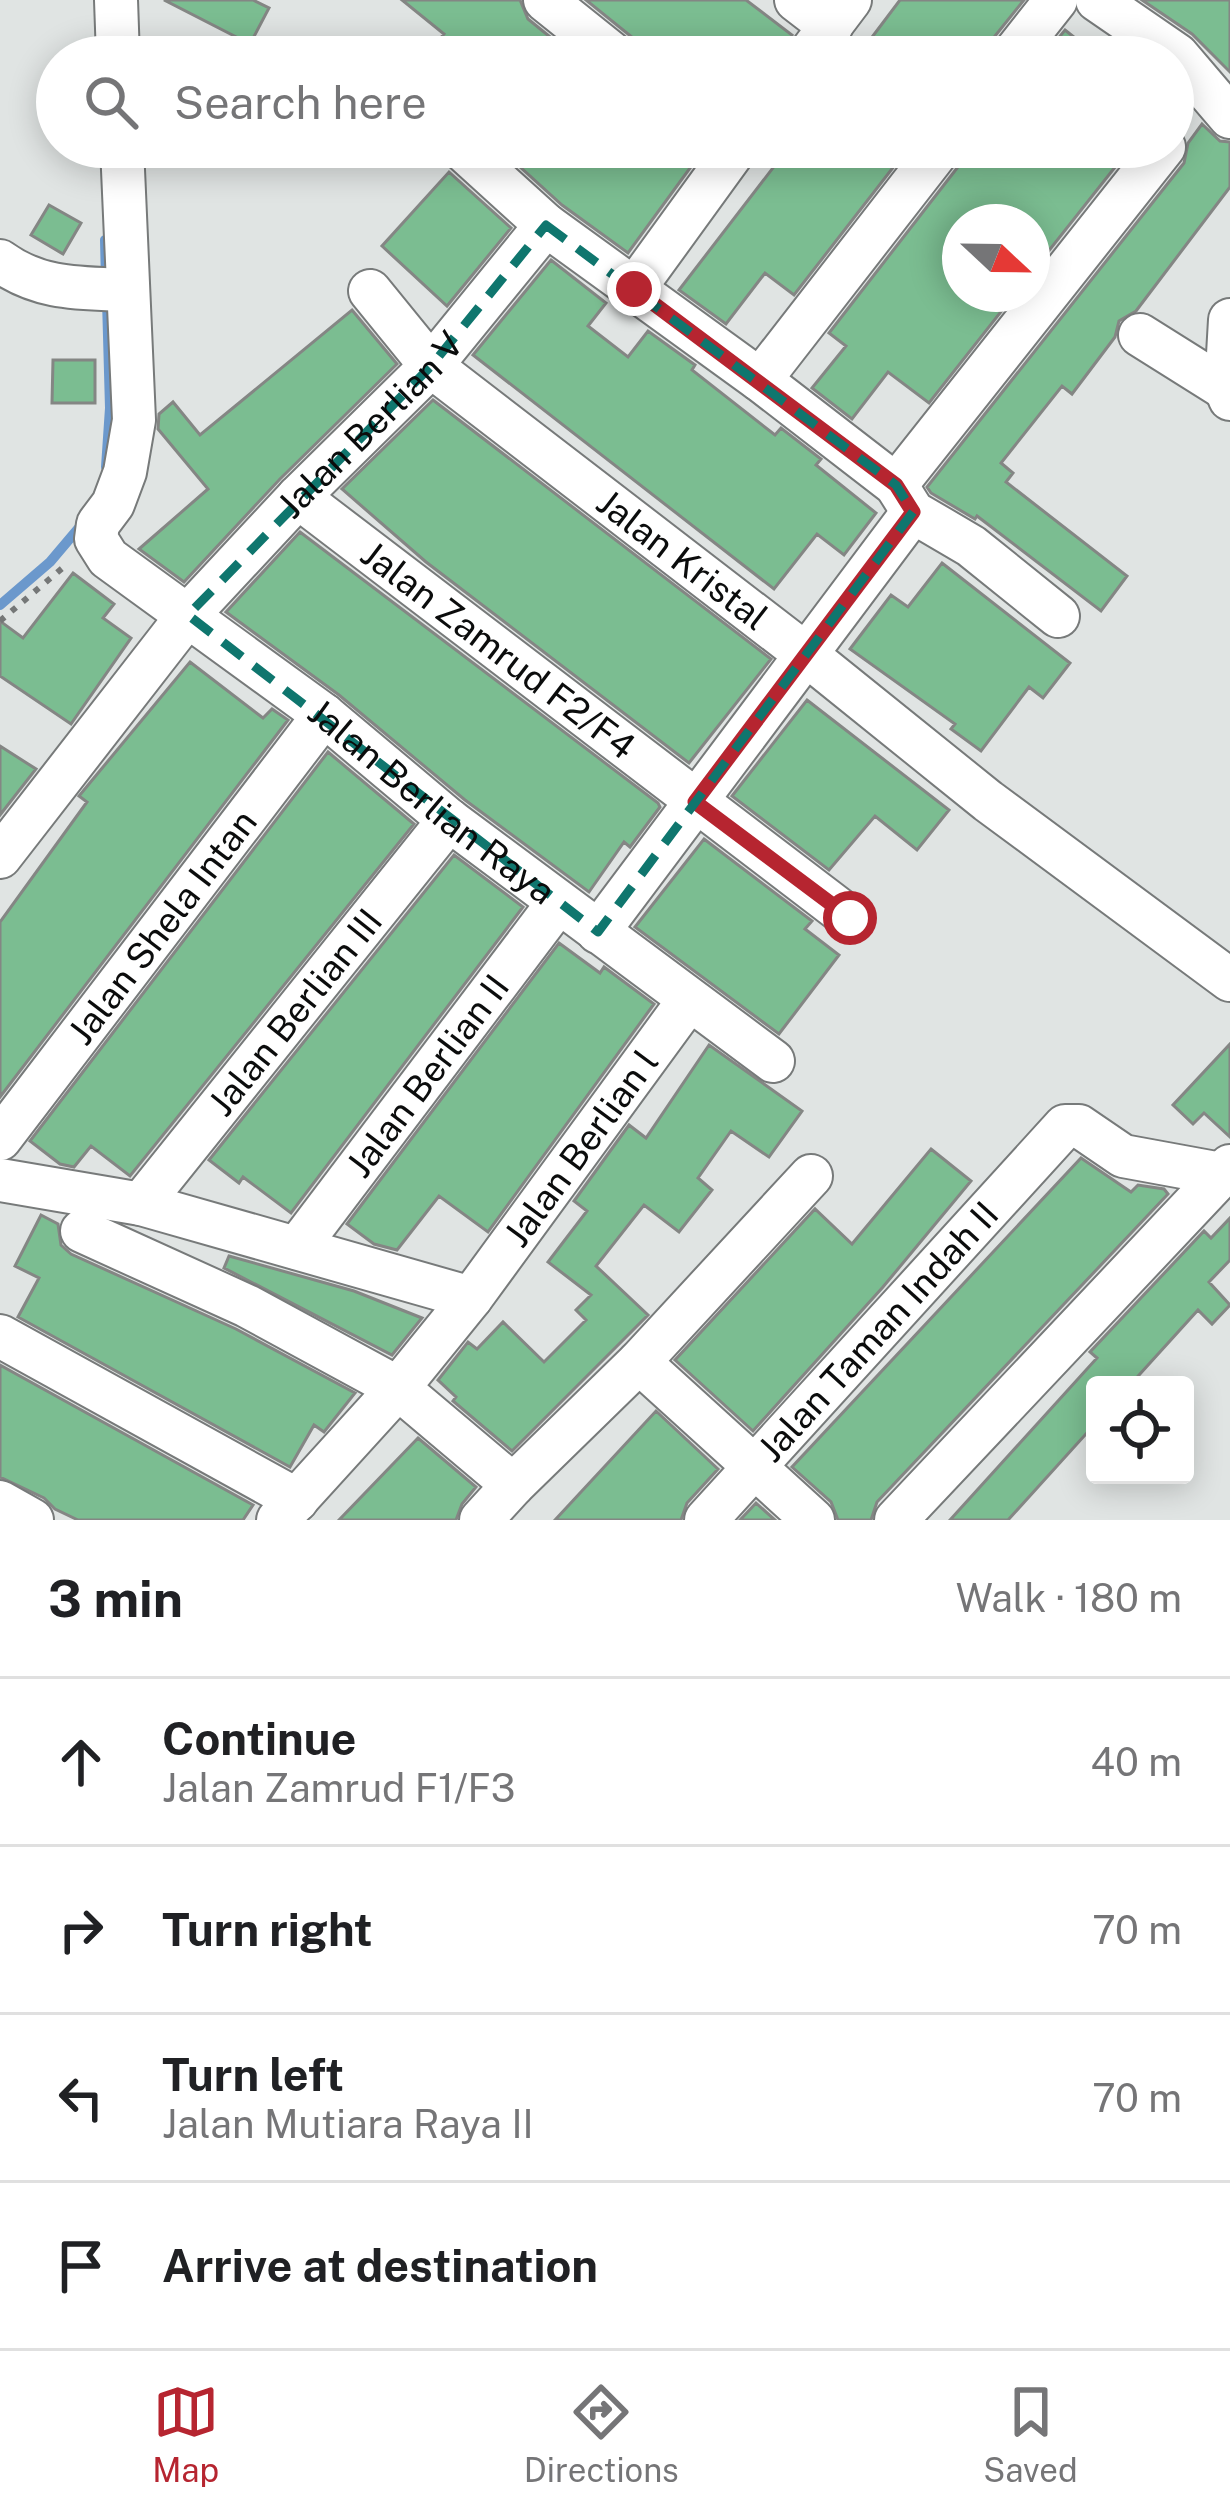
<!DOCTYPE html>
<meta charset="utf-8">
<style>
body{margin:0;font-family:"Public Sans",sans-serif;background:#f6f6f6;color:#202124}
.controls{position:absolute;right:36px;bottom:36px;display:grid;overflow:hidden;border-radius:12px;box-shadow:0 6px 30px #0003}
.controls button{width:108px;height:108px;display:grid;place-items:center;padding:0;border:0;border-bottom:3px solid #e0e0e0;background:#fff;color:#202124;font:60px sans-serif}
.compass{position:absolute;left:942px;top:204px;width:108px;height:108px;border-radius:50%;background:#fff;box-shadow:0 6px 30px #0003;rotate:112deg}
.stop{position:absolute;width:36px;height:36px;margin:-27px;border:9px solid #b62530;border-radius:50%;background:#fff}
.stop.end{background:#b62530;border-color:#fff;box-shadow:0 3px 12px #0008}
.list{margin:0;padding:0;list-style:none}
h2{display:flex;justify-content:space-between;align-items:center;height:156px;margin:0;padding:0 48px;font-size:51px}
h2 small{font-size:39px;font-weight:400;color:#757577}
.list li{display:grid;grid-template-columns:78px 1fr auto;gap:36px;align-items:center;box-sizing:border-box;height:168px;padding:0 48px;border-top:3px solid #e0e0e0}
.list b{display:block;font-size:45px;white-space:nowrap}
.list p{margin:0;font-size:39px;white-space:nowrap;color:#757577}
.list em{font-size:39px;font-style:normal;color:#757577}
.icon{flex:none;width:66px;height:66px;fill:none;stroke:currentColor;stroke-width:2;stroke-linecap:round;stroke-linejoin:round}
.map{position:relative;flex:none;width:1230px;height:1520px;overflow:hidden}
.search{position:absolute;background:#fff;box-shadow:0 6px 30px #0003;left:36px;right:36px;top:36px;height:132px;display:flex;align-items:center;gap:30px;box-sizing:border-box;padding:0 42px;border-radius:66px;color:#757577;font-size:45px}
.sheet{height:828px;background:#fff}
nav{display:flex;justify-content:space-around;align-items:center;box-sizing:border-box;height:168px;border-top:3px solid #e0e0e0;background:#fff;font-size:33px;color:#757577}
nav a{display:grid;justify-items:center;gap:6px}
nav .on{color:#b62530}
.map>svg:first-child{display:block}
.lines{fill:none;stroke-linecap:round;stroke-linejoin:round}
.stream{stroke:#6b98cc;stroke-width:10}
.building{fill:#7bbd91;stroke:#848684;stroke-width:3}
.minor-casing{stroke:#777a7a;stroke-width:46}
.path{stroke:#757777;stroke-width:6;stroke-dasharray:6 9;stroke-linecap:butt}
.minor{stroke:#fff;stroke-width:42}
.route{stroke:#b62530;stroke-width:15}
.marked{fill:none;stroke:#0f766e;stroke-width:9;stroke-dasharray:24 15;stroke-linejoin:round}
.labels{text-anchor:middle;stroke-width:10;stroke-linejoin:round;paint-order:stroke}
.street-label{font-size:36px;fill:#0b0c0c;stroke:#fff}
</style>
<div class="map">
<svg width="1230" height="1520" viewBox="0 0 1230 1520">
<rect width="100%" height="100%" fill="#e0e4e3"/>
<g class="lines">
<path class="stream" d="M105,240l1,42
M106,467l4,-59 -3,-108
M0,605l50,-43 33,-39"/>
</g>
<path class="building" d="M164,0h89l16,8 -19,36z
M402,0h118l8,19 32,26 -10,12h-126l20,-23z
M586,0h160l46,35 -15,22h-136l-8,-19z
M900,0h124l-33,41 -5,16h-129z
M1142,0h88v72l-38,-38z
M1065,30l34,27h-56z
M1202,124l18,17 10,1v45l-94,124 -17,10 -4,16 -43,57 -10,-8 -61,77 12,10 -7,9 121,94 -26,35 -124,-95 -2,3 -44,-26 -4,-6 257,-324 4,-20z
M498,147h174l21,17 -65,89 -66,-48z
M789,147h120l-115,148 -29,-22 -39,51 -47,-34z
M966,147h165l-99,125v-50h-72v72h55l-86,109 -41,-31 -36,47 -40,-31 34,-42 -17,-13 132,-170z
M449,172l62,56 -64,78 -65,-60z
M49,205l32,18 -18,31 -32,-19z
M551,260l55,43 -18,23 40,31 20,-26 47,34 -3,5 83,65 6,-7 40,31 -5,6 60,48 -32,42 -27,-21 -43,55 -301,-234z
M352,310l45,54 -117,115 -96,103 -45,-33 69,-60 -50,-60 1,-15 14,-12 27,33z
M53,360h42v43h-43z
M433,400l338,259 -82,104 -263,-201 -84,-73z
M300,532l358,271 2,4 -30,40 -6,-5 -35,50 -124,-92 -126,-105 -113,-83z
M942,563l128,100 -27,35 -14,-11 -48,64 -30,-22 4,-5 -105,-75 41,-54 17,12z
M73,573l41,31 -11,14 28,20 -60,86 -71,-48v-55l23,17z
M190,662l73,56 9,-9 16,11 -288,377v-175l87,-120 -8,-6z
M807,700l142,110 -32,40 -42,-34 -46,54 -97,-74z
M0,746l36,23 -36,46z
M328,752l86,72 -284,352 -39,-30 -17,21 -14,-3 -30,-23z
M704,839l108,82 -7,8 34,26 -60,79 -144,-107z
M454,855l69,52 -232,306 -48,-36 -4,6 -30,-23z
M559,943l41,30 4,-6 50,37 -166,228 -49,-36 -42,54 -23,-6 -27,-20z
M1230,1044v93l-26,-24 -11,11 -20,-19z
M709,1045l93,66 -33,46 -38,-26 -33,47 14,12 -33,42 -35,-27 -48,61 52,49 -136,136 -59,-50 3,-4 -18,-17 30,-38 9,7 26,-27 41,40 42,-42 -10,-10 15,-15 -43,-33 39,-51 -13,-10 55,-76 17,13z
M931,1149l40,32 -88,106 -130,144 -78,-71 140,-151 37,35z
M1081,1158l50,34 7,-7 26,4 4,5 -291,308 -6,18h-33l-7,-18 -39,-35z
M41,1215l17,9 3,21 10,9 165,75 119,64 -31,39 -10,-7 -24,42 -272,-150 21,-39 -24,-12z
M1230,1218v42l-21,22 21,23 -18,19 -14,-14 -68,75h-35v39l-87,96h-58l147,-162 -7,-6 114,-121 7,7z
M229,1256l125,35 68,27 -30,37 -168,-87z
M0,1365l253,140 -10,15h-165l-23,-11 -11,-11 -44,-21z
M656,1411l62,58 -31,34 -6,17h-126z
M418,1438l58,49 -14,17 -6,16h-117z
M756,1503l19,17h-35z"/>
<g class="lines">
<defs>
<g id="minor">
<path d="M116,0l2,57"/>
<path d="M545,0l71,57"/>
<path d="M796,0l35,27"/>
<path d="M1097,0l80,55 53,62"/>
<path d="M807,57l43,-57"/>
<path d="M1011,57l45,-57"/>
<path id="s1" d="M122,147l12,273 -9,52 -12,32 -15,20 -2,15 12,19 216,157 125,105 324,241"/>
<path d="M460,147l86,78 214,155 136,105 17,27 58,34 87,70"/>
<path d="M0,261c40,29 80,27 127,29"/>
<path d="M634,289l103,-142"/>
<path id="s2" d="M370,291l61,75 377,290 180,145 242,179"/>
<path d="M1230,320l-4,69 4,10"/>
<path d="M1140,335l86,54"/>
<path d="M760,380l181,-233"/>
<path d="M896,485l268,-338"/>
<path id="s3" d="M298,497l552,421"/>
<path id="s4" d="M0,857l188,-242 110,-118 133,-131 115,-141"/>
<path d="M598,932l315,-420"/>
<path id="s5" d="M0,1139l324,-424"/>
<path d="M0,1180l141,24 330,94"/>
<path id="s6" d="M141,1204l308,-384"/>
<path d="M82,1231l165,75 151,82 115,97 -32,35"/>
<path id="s7" d="M297,1248l261,-345"/>
<path d="M0,1336l297,164"/>
<path d="M639,1362l174,158"/>
<path d="M513,1485l126,-123 172,-186"/>
<path d="M0,1502l32,18"/>
<path id="s8" d="M278,1520l120,-132 73,-90 218,-298"/>
<path id="s9" d="M706,1520l359,-394h14l44,30 98,18"/>
<path d="M896,1520l334,-354"/>
</g>
</defs>
<use href="#minor" class="minor-casing"/>
<path class="path" d="M0,621l66,-56"/>
<use href="#minor" class="minor"/>
</g>
<g class="lines">
<path class="route" d="M634,289l262,196 17,27 -218,290 155,116"/>
</g>
<path class="marked" d="M546,225l350,260 17,27 -315,420 -410,-317 243,-249z"/>
<g class="labels">
<g class="street-label">
<text dy="13" stroke="none"><textPath href="#s4" startOffset="570">Jalan Berlian V</textPath></text>
<text dy="13" stroke="none"><textPath href="#s2" startOffset="414">Jalan Kristal</textPath></text>
<text dy="13" stroke="none"><textPath href="#s3" startOffset="252">Jalan Zamrud F2/F4</textPath></text>
<text dy="13" stroke="none"><textPath href="#s1" startOffset="828">Jalan Berlian Raya</textPath></text>
<text dy="13" stroke="none"><textPath href="#s5" startOffset="267">Jalan Shela Intan</textPath></text>
<text dy="13" stroke="none"><textPath href="#s6" startOffset="246">Jalan Berlian III</textPath></text>
<text dy="13" stroke="none"><textPath href="#s7" startOffset="216">Jalan Berlian II</textPath></text>
<text dy="13" stroke="none"><textPath href="#s8" startOffset="480">Jalan Berlian l</textPath></text>
<text dy="13" stroke="none"><textPath href="#s9" startOffset="255">Jalan Taman Indah II</textPath></text>
</g>
</g>
</svg>
<div class="controls">
<button><svg class="icon" aria-label="locate" viewBox="0 0 24 24"><circle cx="12" cy="12" r="6"/><path d="M12 2v4M12 18v4M2 12h4M18 12h4"/></svg></button>
</div>
<svg class="compass" viewBox="-18 -18 36 36"><path d="M0-13l5 13h-10z" fill="#e53935"/><path d="M0 13l5-13h-10z" fill="#757577"/></svg>
<div class="stop" style="left:850px;top:918px"></div>
<div class="stop end" style="left:634px;top:289px"></div>
<div class="search"><svg class="icon" aria-label="search" viewBox="0 0 24 24"><circle cx="10" cy="10" r="6"/><path d="M15 15l6 6"/></svg>Search here</div>
</div>
<section class="sheet">
<h2>3 min<small>Walk · 180 m</small></h2>
<ul class="list">
<li><svg class="icon" aria-label="ahead" viewBox="0 0 24 24"><path d="M12 20V5M6 11l6-6 6 6"/></svg><div><b>Continue</b><p>Jalan Zamrud F1/F3</p></div><em>40 m</em></li>
<li><svg class="icon" aria-label="right" viewBox="0 0 24 24"><path d="M7 20v-9h11M14 6l5 5-5 5"/></svg><div><b>Turn right</b></div><em>70 m</em></li>
<li><svg class="icon" aria-label="left" viewBox="0 0 24 24"><path d="M17 20v-9H6M10 6l-5 5 5 5"/></svg><div><b>Turn left</b><p>Jalan Mutiara Raya II</p></div><em>70 m</em></li>
<li><svg class="icon" aria-label="arrive" viewBox="0 0 24 24"><path d="M6 21V4h12l-3 4 3 4H6"/></svg><div><b>Arrive at destination</b></div></li>
</ul>
</section>
<nav>
<a class="on"><svg class="icon" aria-label="map" viewBox="0 0 24 24"><path d="M3 6l6-2 6 2 6-2v14l-6 2-6-2-6 2zM9 4v14M15 6v14"/></svg>Map</a>
<a><svg class="icon" aria-label="directions" viewBox="0 0 24 24"><path d="M12 3l9 9-9 9-9-9zM9 14v-3h6M13 9l2 2-2 2"/></svg>Directions</a>
<a><svg class="icon" aria-label="saved" viewBox="0 0 24 24"><path d="M7 4h10v16l-5-4-5 4z"/></svg>Saved</a>
</nav>
